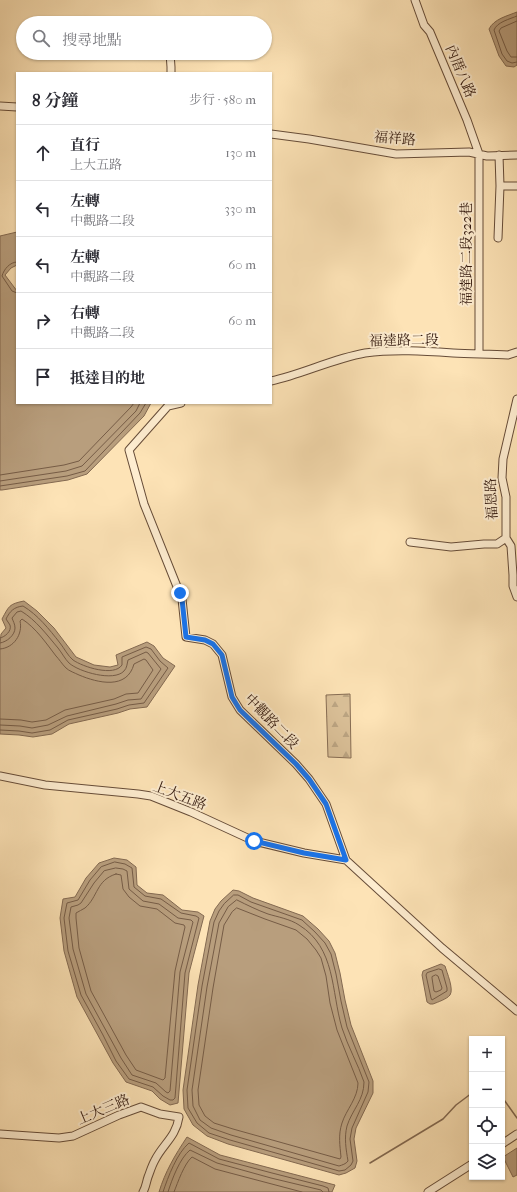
<!DOCTYPE html>
<html lang="zh-TW">
<meta charset="utf-8">
<style>
body{margin:0;font-family:"IM FELL French Canon","Noto Serif TC",serif;background:#f7f7f7;color:#2b2b33}
.controls{position:absolute;right:12px;bottom:12px;display:grid;overflow:hidden;border-radius:0px;box-shadow:0 1px 3px #0004}
.controls button{width:36px;height:36px;display:grid;place-items:center;padding:0;border:0;border-bottom:1px solid #e1e1e2;background:#fff;color:#2b2b33;font:20px sans-serif}
.stop{position:absolute;width:12px;height:12px;margin:-9px;border:3px solid #1a73e8;border-radius:50%;background:#fff}
.stop.end{background:#1a73e8;border-color:#fff;box-shadow:0 1px 4px #0008}
.list{margin:0;padding:0;list-style:none}
h2{display:flex;justify-content:space-between;align-items:center;height:52px;margin:0;padding:0 16px;font-size:17px}
h2 small{font-size:13px;font-weight:400;color:#7c7c81}
.list li{display:grid;grid-template-columns:26px 1fr auto;gap:12px;align-items:center;box-sizing:border-box;height:56px;padding:0 16px;border-top:1px solid #e1e1e2}
.list b{display:block;font-size:15px;white-space:nowrap}
.list p{margin:0;font-size:13px;white-space:nowrap;color:#7c7c81}
.list em{font-size:13px;font-style:normal;color:#7c7c81}
.icon{flex:none;width:22px;height:22px;fill:none;stroke:currentColor;stroke-width:2;stroke-linecap:round;stroke-linejoin:round}
.map{position:relative;flex:none;width:517px;height:1192px;overflow:hidden}
.search{position:absolute;background:#fff;box-shadow:0 1px 3px #0004;left:16px;top:16px;width:256px;height:44px;display:flex;align-items:center;gap:10px;box-sizing:border-box;padding:0 14px;border-radius:22px;color:#7c7c81;font-size:15px}
.panel{position:absolute;background:#fff;box-shadow:0 1px 3px #0004;left:16px;top:72px;width:256px;height:332px;border-radius:0px}
.map>svg:first-child{display:block}
.forest{fill:url(#forest-firs);stroke:#876d54}
.water{fill:#b89e7d;stroke:#836951}
.lines{fill:none;stroke-linecap:round;stroke-linejoin:round}
.shore{stroke:#765c46;stroke-width:1}
.stream{stroke:#836951;stroke-width:1.5}
.minor-casing{stroke:#664c38;stroke-width:9}
.minor{stroke:#feedd0;stroke-width:7}
.route{stroke:#1a73e8;stroke-width:5}
.labels{text-anchor:middle;stroke-width:4;stroke-linejoin:round;paint-order:stroke}
.street-label{font-size:14px;fill:#33190e;stroke:#feedd0}
</style>
<div class="map">
<svg width="517" height="1192" viewBox="0 0 517 1192">
<defs>
<pattern id="forest-firs" width="22" height="20" patternUnits="userSpaceOnUse"><rect width="22" height="20" fill="#dbc199"/><path d="M5 1l3.5 6h-7zM16 11l3.5 6h-7z" fill="#bca583"/></pattern>
</defs>
<rect width="100%" height="100%" fill="#fde3b6"/>
<filter id="stains"><feTurbulence type="fractalNoise" baseFrequency=".005" numOctaves="4"/><feColorMatrix values="0 0 0 0 .2 0 0 0 0 .09 0 0 0 0 .02 0 0 0 .5 -.17"/></filter>
<radialGradient id="worn" r=".72"><stop offset=".6" stop-color="#630" stop-opacity="0"/><stop offset="1" stop-color="#630" stop-opacity=".3"/></radialGradient>
<path class="forest" d="M350,694l1,64 -23,-1 -2,-62z"/>
<path class="water" d="M517,12v53l-3,2 -8,-1 -7,-10 -10,-27c5,-10 18,-13 28,-17z
M17,232v33l-6,3 -6,7 12,16v112h134l-7,13 -57,58 -19,6 -66,10h-2v-254z
M24,601l13,10 17,17 22,29 18,8 16,2 8,-2 -2,-10 31,-13 7,4 9,12 12,8 -28,41 -17,2 -12,4 -49,11 -17,10 -19,3 -14,-2 -19,-1v-89l1,-11 5,-6 -4,-9c7,-13 7,-15 22,-18z
M114,858l13,2 9,7 1,18 10,8 16,2 19,15 16,2 6,4 -15,57 -11,130 -8,2 -10,-6 -8,-8 -26,-9 -13,-19 -36,-66 -13,-46 -4,-33 3,-19 12,-2 11,-19 13,-15z
M233,890l6,1 14,7 50,18 15,13 11,12 6,12 5,20 5,27 6,25 22,56v12l-17,35 -2,11 3,22 -2,7 -9,5 -7,2 -111,-31 -21,-8 -14,-11 -9,-16 -1,-19 15,-105 12,-64 5,-12 6,-8z
M441,964l4,2c2,7 9,23 5,29 -3,4 -12,7 -17,9h-3l-3,-2 -5,-27 1,-4z
M187,1137l33,18 115,30 -3,7h-173c6,-20 16,-37 28,-55z
M517,1148v27l-4,2 -10,-20z"/>
<g class="lines">
<path class="shore" d="M517,16c-7,3 -20,6 -23,14l8,24 5,7 5,2 5,-1
M517,21l-16,7 -2,3 8,20 4,6h6
M17,262c-7,0 -13,7 -15,14l10,15 5,2
M0,475l64,-10 15,-4 52,-54 3,-4
M0,481l66,-10 16,-5 54,-55 4,-8
M0,486l67,-10 18,-5 55,-58 6,-10
M0,638c5,-1 12,-7 10,-13 -1,-2 -3,-4 -4,-6 4,-8 8,-12 17,-13 15,9 26,23 37,37 4,5 8,13 13,17 10,7 41,17 49,5v-8l24,-10 5,2 9,12 8,7 -24,35 -15,2 -12,4 -49,11 -18,10 -18,3 -13,-2 -19,-1
M0,643c7,-1 15,-8 15,-15 0,-4 -2,-7 -3,-10l5,-6 4,-1c15,9 26,24 37,37 4,5 7,11 11,15 10,9 45,19 55,8 3,-3 3,-7 4,-11l18,-8 2,1 13,16 -20,30 -13,1 -12,4 -49,12 -19,9 -16,3 -12,-2 -20,-1
M0,649c14,-1 23,-15 20,-28l2,-2c14,9 24,24 34,37 3,3 6,8 10,12 3,3 9,5 13,7 19,8 48,15 55,-11l10,-5 2,1 7,10 -15,23 -12,1 -12,5 -49,11 -19,10 -14,2 -11,-2 -21,-1
M115,862l10,2 7,4 2,19 11,9 16,3 20,14 15,3 3,2 -14,55 -10,125 -2,2h-3l-7,-4 -10,-9 -24,-8 -13,-18 -13,-26 -22,-40 -13,-44 -4,-33 3,-15 11,-3 12,-20 11,-13z
M116,868l7,1 4,2 2,18 14,12 16,3 19,14 13,2 2,2 -13,50 -10,119 -2,2 -2,-1 -10,-9 -24,-8 -11,-17 -35,-64 -13,-45 -4,-31 2,-11 7,-2 3,-2 13,-20 10,-12z
M116,874l5,1 2,14 6,8 11,9 17,3 18,14 9,2 1,2 -10,44 -10,107 -2,2 -27,-10 -10,-15 -35,-64 -12,-43 -3,-30v-5c3,-2 6,-3 9,-5 13,-11 11,-28 31,-34z
M234,895h4l13,7 51,18 13,12 10,11 6,11 5,20 5,27 6,26 22,55 -1,10 -16,36 -2,11 3,22 -2,4 -6,5 -6,1 -109,-31 -21,-7 -12,-10 -9,-15 -1,-18 15,-104 12,-64 5,-11 5,-7z
M237,900c10,5 20,10 31,14 10,3 22,5 31,11 37,23 32,66 43,103 6,19 16,36 22,54 0,18 -12,28 -17,44 -3,12 -1,23 1,35 -2,3 -6,4 -9,5l-108,-31 -20,-7 -11,-8 -7,-14 -1,-16 15,-103 12,-64 9,-16z
M237,908l28,11 31,11 11,9 9,11 5,8 5,18 4,27 7,27 21,53c0,15 -12,27 -16,40 -4,12 -2,23 -1,34l-1,2 -107,-30 -19,-6 -9,-7 -6,-11 -1,-15 15,-102 11,-63 8,-13z
M439,969l3,1 5,18v3l-15,9 -1,-2 -5,-23 1,-2z
M436,975l2,1 4,12 -1,2 -5,2 -2,-1 -2,-13v-1z
M163,1192c5,-15 14,-39 26,-49l30,16 53,14 51,13 5,2 1,4
M168,1192c4,-13 12,-34 22,-42l27,13 54,15 50,12 2,2
M174,1192c4,-10 10,-28 18,-35l23,12 87,23"/>
<path class="stream" d="M502,1097l15,21
M370,1163l73,-44 13,-14 16,-12"/>
<defs>
<path id="minor" d="M415,0l9,25 6,7 37,88 12,34v200
M168,23l-1,-1 5,-1 16,2
M170,53l1,14v6
M0,106l17,1
M271,134l38,5 87,15 73,-2 18,4 30,-1
M500,186h17
M498,238l2,-52 -1,-31
M271,381c32,-7 61,-22 94,-28 29,-4 59,-2 88,0 18,1 37,1 55,2l9,-3
M517,399l-14,60 -1,19 4,19v41l5,8 2,29v11l4,11
M181,403l-13,3 -39,44 15,54 38,95 4,38 19,3 8,4 9,11 10,42 8,13 56,54 13,15 17,25 20,56 96,88 75,63
M410,542l41,5 33,-3h13l9,-6
M0,776l45,9 93,9 13,2 40,16 63,29 50,12 42,7
M0,1134l59,4 14,-2 46,-21 22,-8 19,7 19,3c-3,20 -16,27 -24,43 -3,5 -5,12 -7,17 -2,6 -2,10 -5,15
M502,1144l15,-10
M428,1192l44,-28"/>
</defs>
<use href="#minor" class="minor-casing"/>
<use href="#minor" class="minor"/>
</g>
<g class="lines">
<path class="route" d="M180,593l2,6 4,38 19,3 8,4 9,11 10,42 8,13 56,54 13,15 17,25 20,56 -42,-7 -50,-12"/>
</g>
<g class="labels">
<g class="street-label">
<text transform="translate(461 71) rotate(67)" y="5">內厝八路</text>
<text transform="translate(395 138) rotate(5)" y="5">福祥路</text>
<text transform="translate(466 254) rotate(-90)" y="5">福達路二段322巷</text>
<text transform="translate(404 340) rotate(-1)" y="5">福達路二段</text>
<text transform="translate(491 499) rotate(-93)" y="5">福恩路</text>
<text transform="translate(272 721) rotate(46)" y="5">中觀路二段</text>
<text transform="translate(180 795) rotate(21)" y="5">上大五路</text>
<text transform="translate(103 1109) rotate(-23)" y="5">上大三路</text>
</g>
</g>
<rect width="100%" height="100%" filter="url(#stains)"/>
<rect width="100%" height="100%" fill="url(#worn)"/>
</svg>
<div class="controls">
<button>+</button>
<button>−</button>
<button><svg class="icon" aria-label="locate" viewBox="0 0 24 24"><circle cx="12" cy="12" r="6"/><path d="M12 2v4M12 18v4M2 12h4M18 12h4"/></svg></button>
<button><svg class="icon" aria-label="layers" viewBox="0 0 24 24"><path d="M12 4l9 5-9 5-9-5zM3 14l9 5 9-5"/></svg></button>
</div>
<div class="stop" style="left:254px;top:841px"></div>
<div class="stop end" style="left:180px;top:593px"></div>
<div class="search"><svg class="icon" aria-label="search" viewBox="0 0 24 24"><circle cx="10" cy="10" r="6"/><path d="M15 15l6 6"/></svg>搜尋地點</div>
<section class="panel">
<h2>8 分鐘<small>步行 · 580 m</small></h2>
<ul class="list">
<li><svg class="icon" aria-label="ahead" viewBox="0 0 24 24"><path d="M12 20V5M6 11l6-6 6 6"/></svg><div><b>直行</b><p>上大五路</p></div><em>130 m</em></li>
<li><svg class="icon" aria-label="left" viewBox="0 0 24 24"><path d="M17 20v-9H6M10 6l-5 5 5 5"/></svg><div><b>左轉</b><p>中觀路二段</p></div><em>330 m</em></li>
<li><svg class="icon" aria-label="left" viewBox="0 0 24 24"><path d="M17 20v-9H6M10 6l-5 5 5 5"/></svg><div><b>左轉</b><p>中觀路二段</p></div><em>60 m</em></li>
<li><svg class="icon" aria-label="right" viewBox="0 0 24 24"><path d="M7 20v-9h11M14 6l5 5-5 5"/></svg><div><b>右轉</b><p>中觀路二段</p></div><em>60 m</em></li>
<li><svg class="icon" aria-label="arrive" viewBox="0 0 24 24"><path d="M6 21V4h12l-3 4 3 4H6"/></svg><div><b>抵達目的地</b></div></li>
</ul>
</section>
</div>
